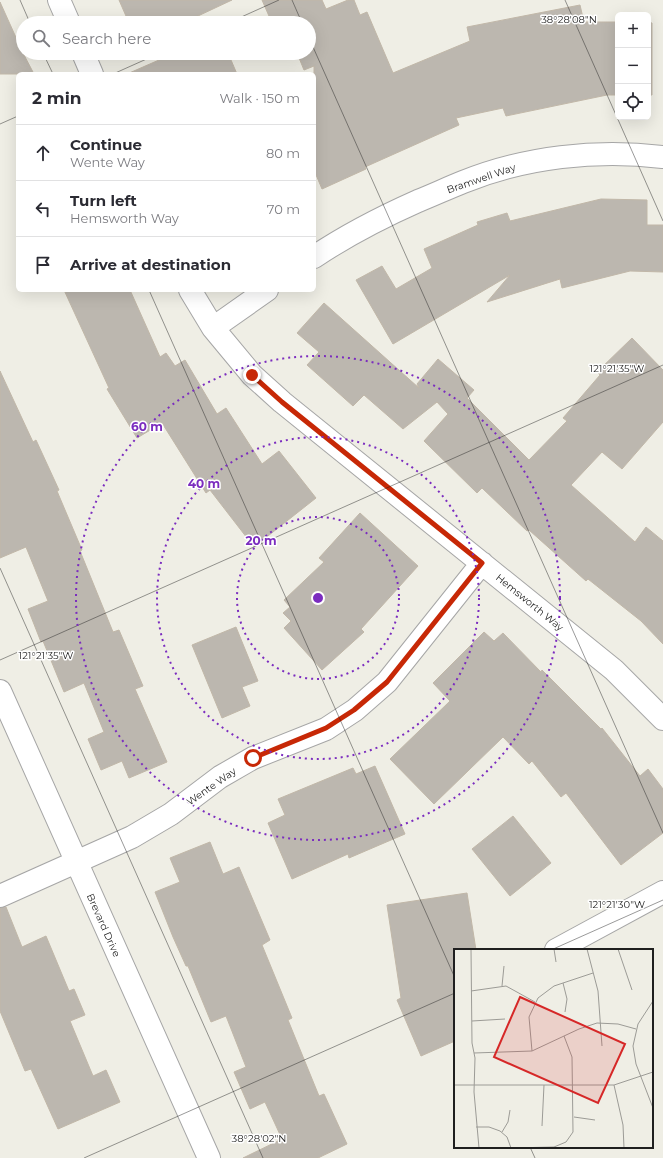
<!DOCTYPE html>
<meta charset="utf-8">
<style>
body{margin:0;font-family:Montserrat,sans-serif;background:#f7f7f7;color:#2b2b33}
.controls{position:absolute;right:12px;top:12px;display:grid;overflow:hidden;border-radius:6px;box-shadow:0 4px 16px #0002}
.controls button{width:36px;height:36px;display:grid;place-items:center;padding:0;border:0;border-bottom:1px solid #e1e1e2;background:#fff;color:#2b2b33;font:20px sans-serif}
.stop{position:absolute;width:12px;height:12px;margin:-9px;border:3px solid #c72806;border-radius:50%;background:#fff}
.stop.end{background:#c72806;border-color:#fff;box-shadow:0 1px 4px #0008}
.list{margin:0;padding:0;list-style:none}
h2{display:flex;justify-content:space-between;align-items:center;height:52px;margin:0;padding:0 16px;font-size:17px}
h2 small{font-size:13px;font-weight:400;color:#7c7c81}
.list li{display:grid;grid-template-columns:26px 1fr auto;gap:12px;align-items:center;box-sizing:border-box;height:56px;padding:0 16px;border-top:1px solid #e1e1e2}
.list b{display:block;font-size:15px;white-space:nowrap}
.list p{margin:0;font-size:13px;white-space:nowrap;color:#7c7c81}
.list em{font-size:13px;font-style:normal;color:#7c7c81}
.icon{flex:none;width:22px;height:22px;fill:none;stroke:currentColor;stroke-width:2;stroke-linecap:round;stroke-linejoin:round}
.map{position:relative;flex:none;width:663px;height:1158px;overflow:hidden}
.search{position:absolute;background:#fff;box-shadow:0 4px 16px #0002;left:16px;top:16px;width:300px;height:44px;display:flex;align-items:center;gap:10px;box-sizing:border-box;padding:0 14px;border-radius:22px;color:#7c7c81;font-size:15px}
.panel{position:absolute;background:#fff;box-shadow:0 4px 16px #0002;left:16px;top:72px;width:300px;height:220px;border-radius:6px}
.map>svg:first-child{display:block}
.building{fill:#bcb7af;stroke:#c1b7a8}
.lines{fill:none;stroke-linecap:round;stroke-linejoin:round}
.minor-casing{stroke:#a6a6a6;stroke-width:24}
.minor{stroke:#fff;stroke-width:22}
.route{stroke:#c72806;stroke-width:5}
.ticks{fill:none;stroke:#1f1f1f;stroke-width:1;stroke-opacity:0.45}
.ring{fill:none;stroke:#7b2cbf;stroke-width:2;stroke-dasharray:2 4}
.labels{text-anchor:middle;stroke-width:3;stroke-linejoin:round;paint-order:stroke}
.street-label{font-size:10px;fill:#1f1f1f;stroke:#fff}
.inset-road{fill:none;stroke:#9c9b96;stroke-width:1}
.view{fill:#d62828;fill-opacity:0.15;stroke:#d62828;stroke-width:2}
.inset-edge{fill:none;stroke:#1f1f1f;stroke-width:2}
.ticks-label{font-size:10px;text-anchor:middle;fill:#1f1f1f;stroke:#fff;stroke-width:3;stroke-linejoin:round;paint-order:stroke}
.centre{fill:#7b2cbf;stroke:#fff;stroke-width:2}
.ring-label{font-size:12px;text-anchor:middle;font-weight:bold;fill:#7b2cbf;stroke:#fff;stroke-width:3;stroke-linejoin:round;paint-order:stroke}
</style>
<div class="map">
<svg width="663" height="1158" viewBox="0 0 663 1158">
<rect width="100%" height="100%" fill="#efeee5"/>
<path class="building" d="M119,0h113l-49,23h-54z
M262,0h60l4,9 22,-9h6l6,15 7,-3 26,61 77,-32 -3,-14 113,-22 4,17h34v73h-11l-101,21 -3,-8 -47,10 3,7 -94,42 1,2 -44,20 -8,-19v-104l-10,4 -7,-17h12v-30h-37z
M0,2l23,51 11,21h-34z
M648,22l4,1v72h-4z
M175,53h53l9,21h-110z
M601,199l46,1v25h16v47l-33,-1 -68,17 -2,-9 -73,23 23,-27 -117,69 -37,-64 26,-14 14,23 36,-21 -8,-19 54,-24 -1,-3 30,-9 3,8z
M64,290h66l30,67 6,-4 9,13 10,-6 32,54 9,-6 36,56 17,-13 37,47 -62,49 -44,-57 -4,3 -44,-70 -25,15 -30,-49 2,-1z
M324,303l95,85 -2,-4 21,-25 36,31 -7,8 62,62 38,-39 -4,-3 37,-43 -3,-3 35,-34 31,32v52l-41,47 -20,-17 -31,33 64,57 11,-15 17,14v103l-22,-23 -53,-42 -2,2 -57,-51 -2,1 -45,-43 -5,5 -53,-52 24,-27 -11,-12 -34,27 -39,-34 -11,11 -46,-41 12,-13 -22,-19z
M0,371l33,71 3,-2 23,50 -2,1 25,59 -2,1 33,81 6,-2 24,56 -8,3 32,73 -38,16 -7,-17 -21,9 -13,-31 16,-7 -20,-49 -20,9 -21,-51 -2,1 -13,-33 20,-8 -22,-54 -26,11z
M360,513l58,53 -57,63 3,3 -42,38 -38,-42 7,-7 -8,-8 7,-6 -6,-7 40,-38 -5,-4z
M236,627l22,54 -16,6 8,19 -28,12 -30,-73z
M484,632l10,9 9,-8 38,39 1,-2 59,59 1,-1 38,48 8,-7 15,20v44l-42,32 -55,-72 -5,4 -29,-36 -3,3 -26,-27 -69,67 -44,-45 60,-58 -17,-18z
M375,766l30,68 -56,24 -1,-4 -56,25 -24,-56 17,-8 -7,-16 75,-31 3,6z
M513,816l38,47 -41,33 -38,-47z
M210,842l13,32 16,-7 31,73 -8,5 30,73 -4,2 31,76 5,-2 23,50 -29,14h-75l39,-19 -17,-37 -15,7 -16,-37 12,-5 -20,-51 -15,6 -23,-56h-2l-13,-29 -18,-45 25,-10 -10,-24z
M467,893l9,57h-21v91l-34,15 -24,-56 4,-2 -14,-93z
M6,907l16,40 24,-11 23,55 5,-2 11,26 -15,6 23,55 13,-6 14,32 -62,27 -27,-60 -6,2 -25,-60v-103z"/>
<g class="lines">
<defs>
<path id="minor" d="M59,0l10,23
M83,53l9,21
M314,257c33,-22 68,-40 104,-56 15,-6 30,-13 45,-19 62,-25 133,-33 200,-25
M190,290l23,38 39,47 30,27 332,268 49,49
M213,328l54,-38
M0,691l209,467
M0,896l132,-59 39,-23 49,-37 33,-19 73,-29 29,-19 32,-28 95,-119
M556,950l107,-58"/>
</defs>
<use href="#minor" class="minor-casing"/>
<use href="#minor" class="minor"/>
</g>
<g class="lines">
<path class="route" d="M252,375l30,27 200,161 -95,119 -33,28 -28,18 -73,30"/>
</g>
<path class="ticks" d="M20,0l10,23M292,0l10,23M565,0l98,221M228,23l51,-23M309,38l354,795M43,53l10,21M113,74l47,-21M0,124l18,-8M149,290l306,688M0,568l263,590M0,660l663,-295M551,950l112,-50M530,1147l5,11M84,1158l371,-165"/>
<g class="ring">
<circle cx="318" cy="598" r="81"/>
<circle cx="318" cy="598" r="161"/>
<circle cx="318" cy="598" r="242"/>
</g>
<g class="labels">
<g class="street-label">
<text transform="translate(481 178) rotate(-19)" y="4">Bramwell Way</text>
<text transform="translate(530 602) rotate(39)" y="4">Hemsworth Way</text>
<text transform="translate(211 786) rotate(-35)" y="4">Wente Way</text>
<text transform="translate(104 925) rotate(66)" y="4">Brevard Drive</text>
</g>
</g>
<g transform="translate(454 949)">
<rect width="199" height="199" fill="#efeee5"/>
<path class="inset-road" d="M17,0l1,94 3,15 -1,34 5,56M100,0l2,13M133,0l11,42 4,55M164,0l14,41M109,34l4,16 -2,13M48,37l2,-20M17,42l35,-5 29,16M199,52l-15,23 -5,22 3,18 17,44M18,72l33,-2M78,102l-3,-34 9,-19 16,-12 39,-13M20,104l58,-2 47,-22 18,-6 21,1 18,5M0,136h160l39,-13M160,136l9,40 1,23M120,168l21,3M88,177l2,-41M22,178h13l11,4 7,6 4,11M48,183l6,-10 2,-12M57,199l43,-1 12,-5 7,-10 -1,-75 -8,-21"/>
<path class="view" d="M66,48l105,47 -27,59 -104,-46z"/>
<rect width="199" height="199" class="inset-edge"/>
</g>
<g class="ticks-label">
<text x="569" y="23">38°28'08"N</text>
<text x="617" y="372">121°21'35"W</text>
<text x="46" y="659">121°21'35"W</text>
<text x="617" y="908">121°21'30"W</text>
<text x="259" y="1142">38°28'02"N</text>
</g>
<circle cx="318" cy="598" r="6" class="centre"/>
<g class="ring-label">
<text x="147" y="431">60 m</text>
<text x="204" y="488">40 m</text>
<text x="261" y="545">20 m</text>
</g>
</svg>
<div class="controls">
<button>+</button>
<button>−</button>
<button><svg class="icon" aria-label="locate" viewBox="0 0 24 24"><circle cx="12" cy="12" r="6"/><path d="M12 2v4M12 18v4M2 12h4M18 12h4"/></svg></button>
</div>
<div class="stop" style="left:253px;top:758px"></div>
<div class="stop end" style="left:252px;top:375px"></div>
<div class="search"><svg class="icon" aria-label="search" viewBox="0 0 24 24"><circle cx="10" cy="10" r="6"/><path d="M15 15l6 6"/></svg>Search here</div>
<section class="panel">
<h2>2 min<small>Walk · 150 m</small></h2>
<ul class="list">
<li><svg class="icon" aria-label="ahead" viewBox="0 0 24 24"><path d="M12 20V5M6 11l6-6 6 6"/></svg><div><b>Continue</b><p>Wente Way</p></div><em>80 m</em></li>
<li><svg class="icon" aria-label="left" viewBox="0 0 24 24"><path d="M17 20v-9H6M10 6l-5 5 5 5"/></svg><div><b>Turn left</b><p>Hemsworth Way</p></div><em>70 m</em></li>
<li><svg class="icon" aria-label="arrive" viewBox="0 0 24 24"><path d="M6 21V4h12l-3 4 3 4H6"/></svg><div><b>Arrive at destination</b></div></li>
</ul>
</section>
</div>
